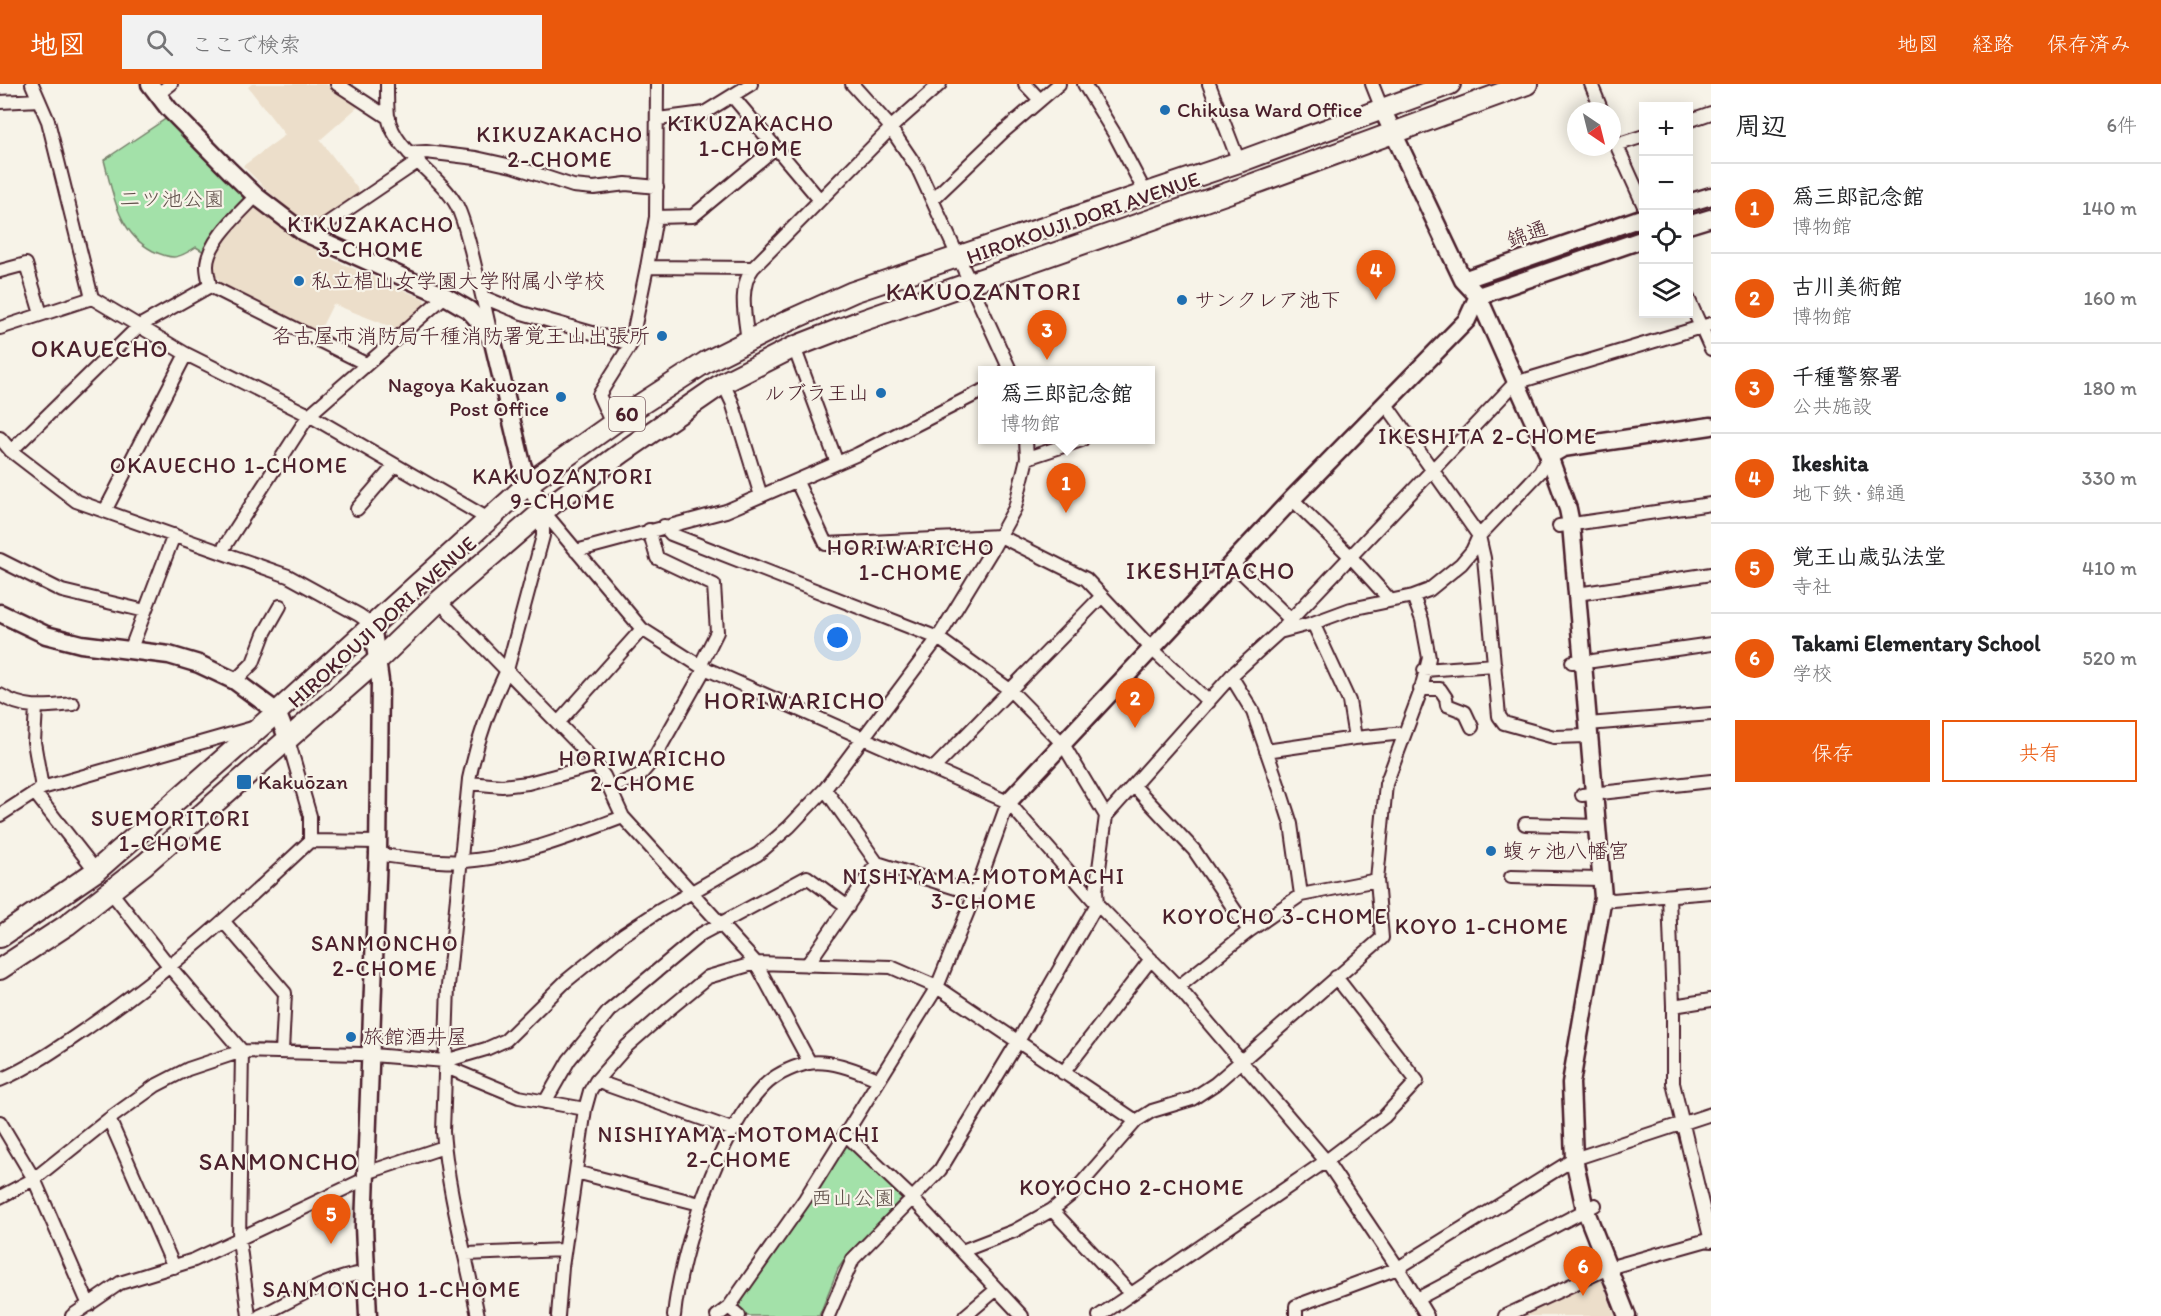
<!DOCTYPE html>
<html lang="ja">
<meta charset="utf-8">
<style>
body{margin:0;font-family:Itim,"Klee One",sans-serif;background:#f2f2f2;color:#202124}
.controls{position:absolute;right:18px;top:18px;display:grid;overflow:hidden;border-radius:0px;box-shadow:0 3px 15px #0003}
.controls button{width:54px;height:54px;display:grid;place-items:center;padding:0;border:0;border-bottom:2px solid #e0e0e0;background:#fff;color:#202124;font:30px sans-serif}
.compass{position:absolute;left:1567px;top:18px;width:54px;height:54px;border-radius:50%;background:#fff;box-shadow:0 3px 15px #0003;rotate:145deg}
.you{position:absolute;left:838px;top:554px;width:21px;height:21px;margin:-15px;border:4px solid #fff;border-radius:50%;background:#1a73e8;box-shadow:0 0 0 9px #1a73e833}
.badge{display:grid;place-items:center;width:39px;height:39px;border-radius:50%;background:#ea580c;color:#fff;font-size:20px;font-weight:700}
.pin{position:absolute;translate:-50% -50px;filter:drop-shadow(0 2px 3px #0008)}
.pin::after{content:'';position:absolute;top:32px;width:21px;height:18px;background:inherit;clip-path:polygon(0 0,100% 0,50% 100%)}
.popup{position:absolute;left:978px;top:282px;width:177px;height:78px;box-sizing:border-box;display:grid;place-content:center;border-radius:0px;background:#fff;filter:drop-shadow(0 2px 4px #0005);font-size:20px;white-space:nowrap;color:#757577}
.popup b{font-size:22px;color:#202124}
.popup::after{content:'';position:absolute;left:50%;top:100%;margin-left:-12px;border:12px solid transparent;border-top-color:#fff}
.list{margin:0;padding:0;list-style:none}
h2{display:flex;justify-content:space-between;align-items:center;height:78px;margin:0;padding:0 24px;font-size:26px}
h2 small{font-size:20px;font-weight:400;color:#757577}
.list li{display:grid;grid-template-columns:39px 1fr auto;gap:18px;align-items:center;box-sizing:border-box;height:90px;padding:0 24px;border-top:2px solid #e0e0e0}
.list b{display:block;font-size:22px;white-space:nowrap}
.list p{margin:0;font-size:20px;white-space:nowrap;color:#757577}
.list em{font-size:20px;font-style:normal;color:#757577}
.actions{display:flex;gap:12px;padding:18px 24px}
.actions a{flex:1;padding:14px 0;border:2px solid #ea580c;border-radius:0px;text-align:center;font-size:21px;color:#ea580c}
.actions .main{background:#ea580c;color:#fff}
.icon{flex:none;width:33px;height:33px;fill:none;stroke:currentColor;stroke-width:2;stroke-linecap:round;stroke-linejoin:round}
.map{position:relative;flex:none;width:1711px;height:1232px;overflow:hidden}
header{display:flex;align-items:center;gap:36px;box-sizing:border-box;height:84px;padding:0 30px;background:#ea580c;color:#fff}
header strong{font-size:28px}
nav{display:flex;gap:33px;margin-inline-start:auto;font-size:21px}
.search{width:420px;height:54px;background:#f2f2f2;display:flex;align-items:center;gap:15px;box-sizing:border-box;padding:0 21px;border-radius:0px;color:#757577;font-size:22px}
main{display:flex}
aside{flex:1;background:#fff}
.map>svg:first-child{display:block}
.built{fill:#ecdeca}
.green{fill:#a3e1a9;stroke:#76806a;stroke-width:1.5}
.lines{fill:none;stroke-linecap:round;stroke-linejoin:round}
.street-casing{stroke:#4a1f2b;stroke-width:16}
.secondary-casing{stroke:#4a1f2b;stroke-width:21}
.primary-casing{stroke:#4a1f2b;stroke-width:24}
.street{stroke:#f7f3e8;stroke-width:12}
.secondary{stroke:#f7f3e8;stroke-width:16}
.primary{stroke:#f7f3e8;stroke-width:20}
.poi-dot{fill:#1f6fb2;stroke:#f7f3e8;stroke-width:2}
.labels{text-anchor:middle;stroke-width:4.5;stroke-linejoin:round;paint-order:stroke}
.shield{fill:#f7f3e8;stroke:#7e5f64;stroke-width:1.5}
.shield-label{font-size:20px;font-weight:bold;fill:#4a1f2b}
.poi-label{font-size:21px;fill:#4a1f2b;stroke:#f7f3e8;text-anchor:start}
.park-label{font-size:21px;fill:#60504a;stroke:#f7f3e8}
.street-label{font-size:21px;fill:#4a1f2b;stroke:#f7f3e8}
.neighbourhood-label{font-size:22px;letter-spacing:1.5px;fill:#4a1f2b;stroke:#f7f3e8}
.quarter-label{font-size:24px;letter-spacing:1.5px;fill:#4a1f2b;stroke:#f7f3e8}
</style>
<header>
<strong>地図</strong>
<div class="search"><svg class="icon" aria-label="search" viewBox="0 0 24 24"><circle cx="10" cy="10" r="6"/><path d="M15 15l6 6"/></svg>ここで検索</div>
<nav><a>地図</a><a>経路</a><a>保存済み</a></nav>
</header>
<main>
<div class="map">
<svg width="1711" height="1232" viewBox="0 0 1711 1232">
<rect width="100%" height="100%" fill="#f7f3e8"/>
<filter id="ink" filterUnits="userSpaceOnUse"><feTurbulence type="fractalNoise" baseFrequency=".0167" numOctaves="2"/><feDisplacementMap in="SourceGraphic" scale="12" xChannelSelector="R" yChannelSelector="G"/><feConvolveMatrix kernelMatrix="1 2 1 2 8 2 1 2 1" color-interpolation-filters="sRGB"/></filter>
<g filter="url(#ink)">
<path class="built" d="M252,0h74l34,21 -40,35 41,53 -44,31 -6,-1 -16,-9 -27,-23 -25,-25 42,-31 -37,-48z
M251,125h8l20,17 50,32 95,41 2,6 -27,25 -66,-26 -16,32 -93,-46 -12,-22 1,-8 7,-16 14,-18z
M1600,1192l15,40h-98z"/>
<path class="green" d="M167,34l76,77 1,5 -40,52 -8,-5c-18,12 -23,13 -43,4 -35,-18 -40,-57 -49,-91z
M850,1060l52,50v4l-53,55 -11,16 -19,47h-73l-7,-5 -1,-6 107,-160z"/>
<g class="lines">
<defs>
<path id="street" d="M32,0l16,37 44,177 94,56 123,61 181,105
M337,0l52,34
M387,0c0,11 0,22 1,32 6,36 52,58 69,90 7,14 10,30 14,44 7,29 14,57 20,85
M852,0l35,39 31,46 92,201
M1025,0l15,16
M1084,0l30,49 31,59
M1209,0l30,78
M1372,0l10,25
M1591,0l11,27
M158,10l13,-10
M733,13l87,103
M0,18l39,-2
M658,35l46,-6 47,-29
M1688,37l23,-8
M1612,51l32,71
M1616,61l28,-9
M409,69l17,-1 50,6 36,8 61,20 21,2 32,-4 31,3
M933,115l70,-67 56,-48
M656,133l37,-1 82,-68
M310,151l109,-74
M647,183l106,1 143,-145 44,-39
M0,187l26,-7 15,50
M210,202c-1,-7 -3,-13 -3,-20 0,-24 33,-53 49,-70
M483,213l39,16 109,31
M1688,214l23,51
M0,244l92,-30
M748,257c-3,-24 -10,-54 5,-73
M794,263l43,116
M723,299l9,19 29,94
M1385,319l94,133 5,22 15,158 5,7 50,14 34,-1
M612,340l-13,-29 32,-51 16,-77 9,-50 1,-133
M0,354l11,13 65,50 212,75 71,39 13,9
M11,367l128,-125 71,-40 156,78
M1027,374l55,-18
M797,398l29,62 174,-8 86,43 66,70 57,53
M1292,415l58,57 40,44
M357,425l38,-44
M105,427l81,-157
M543,427l99,118 58,37 308,136 89,102 81,83 148,174 72,107 29,48
M664,442l7,8 267,104 72,52 53,54 43,72
M1559,442l152,-22
M649,446l8,28 57,27 3,47 -17,34
M576,467l150,-40 132,-57 124,-63
M221,468l88,-137 136,-119
M0,476l62,31 83,20
M1233,480l57,55
M1577,510l134,-20
M439,517l148,152 17,23 19,41 133,146 54,100
M1313,539l36,78 6,37
M1279,548l34,-9 38,-14 62,-13 16,-6 32,-26 11,-13 7,-15 61,-64 9,-16
M130,567l44,-116
M1572,578l21,-1 118,-17
M1424,586l71,-5
M1231,592l22,36 27,78 11,34 10,71
M235,597l18,-18 11,-29 16,-28
M1420,605h20l6,9 1,7 18,7 7,15
M0,611c25,15 45,12 73,9
M36,623l-2,35 8,46
M558,639l84,-94
M1588,640l123,-10
M288,656l22,76v25
M1266,667l89,-13 49,-5
M933,685l168,-172
M469,699l33,3 26,-3 68,-18
M1134,702l60,64 55,81
M610,704l30,-13 13,-15 52,-92
M825,705l52,74 98,31
M35,709l61,78
M1582,711l129,-14
M0,731l42,-27 214,-61
M1525,740l72,2
M378,770c22,4 65,9 87,7 55,-4 107,-25 158,-44
M1511,793l90,2
M111,808l59,75 72,84 -3,189 10,76
M1669,812l4,110v77l38,158
M1603,813l10,3 98,-8
M224,838l61,71 -3,58
M807,881l70,-102
M1178,903l71,-56 52,-36 76,-15
M1673,922l38,-6
M445,977l6,8 68,28 66,12
M1063,989l88,-114
M0,996c33,-14 61,-34 90,-54 80,-55 150,-119 220,-185l68,1
M596,997l138,49
M545,1018l24,-42 40,-49 92,-77 106,-57 41,30
M109,1035l65,148
M0,1038l34,57 55,126
M845,1050l67,64 110,118
M576,1088l124,32
M366,1089l78,-26
M0,1113l34,-18 75,-60 46,-33 33,-17 54,-18 118,3 85,7 41,-12 20,-9 60,-59 58,-47 35,-23 99,-57 31,-27 36,-38 113,-151 55,-90 22,-40 12,-50 -1,-18
M1052,1126l79,84
M962,1167l52,-20 38,-21 21,-17 63,-72 16,-10 40,-12 23,-15 167,-146 -5,-58 9,-96 34,-91 9,-35 -7,-38 -9,-24
M466,1170l98,-4
M1417,1215l178,-94
M729,1223l10,9
M72,1232l48,-33 74,-23 171,-81
M260,1232c33,-16 68,-39 105,-43
M478,1232c-12,-61 -30,-122 -35,-184l5,-146 21,-207c8,-38 21,-74 38,-109l36,-134v-25
M558,1232l4,-49 23,-158 5,-18 6,-10 31,-35 41,-36 40,-33 48,-14 135,4 46,20 199,134
M674,1232c6,-63 45,-185 90,-230 11,-11 29,-19 44,-23 23,-4 50,8 70,16
M717,1232l12,-9 76,-108 132,-212 38,-93 33,-92
M828,1232l25,-57 87,-89 77,-127 80,-139 -1,-13 10,-75 125,-140 47,-43 237,-250 196,-59
M965,1232l32,-27
M1099,1232l227,-155 58,-44 33,-36 -81,-104
M1296,1232v-10l102,-38 176,-109 137,-45
M1505,1232l103,-48 103,-29"/>
<path id="secondary" d="M150,0l19,25 61,62 26,25 47,36 142,64 24,14 10,11 14,21 29,122 7,19 14,28
M1382,25l81,171 15,16 71,160 19,53 3,15 32,373 -32,186 3,76 11,50 42,107
M1688,119l23,-7
M1688,141l23,-7
M1463,196l181,-63
M1549,372l14,-8 148,-22
M0,529l46,22 35,9 88,11 30,9 36,17 42,31 11,28
M1008,718l284,-303 175,-179 11,-24 166,-57
M368,1232l-4,-90 14,-372 2,-173 -8,-57"/>
<path id="primary" d="M0,853l96,-66 181,-159 252,-229 103,-73 74,-48 80,-40 67,-30 386,-130 211,-78
M0,885l67,-44 78,-61 232,-203 62,-60 104,-90 80,-59 100,-69 71,-36 67,-26 384,-134 282,-103"/>
</defs>
<use href="#street" class="street-casing"/>
<use href="#secondary" class="secondary-casing"/>
<use href="#primary" class="primary-casing"/>
<use href="#street" class="street"/>
<use href="#secondary" class="secondary"/>
<use href="#primary" class="primary"/>
</g>
</g>
<g class="poi-dot">
<circle cx="1165" cy="26" r="6"/>
<circle cx="299" cy="197" r="6"/>
<circle cx="1182" cy="216" r="6"/>
<circle cx="662" cy="252" r="6"/>
<circle cx="881" cy="309" r="6"/>
<circle cx="561" cy="313" r="6"/>
<rect x="236" y="690" width="16" height="16" rx="3"/>
<circle cx="1491" cy="767" r="6"/>
<circle cx="351" cy="953" r="6"/>
</g>
<g class="labels">
<rect class="shield" x="609" y="313" width="36" height="34" rx="4.5"/>
<g class="shield-label">
<text x="627" y="337">60</text>
</g>
<g class="poi-label">
<text x="1177" y="33">Chikusa Ward Office</text>
<text x="311" y="204">私立椙山女学園大学附属小学校</text>
<text x="1194" y="223">サンクレア池下</text>
<text x="650" y="259" text-anchor="end">名古屋市消防局千種消防署覚王山出張所</text>
<text x="549" y="308" text-anchor="end">Nagoya Kakuozan<tspan x="549" dy="24">Post Office</tspan></text>
<text x="869" y="316" text-anchor="end">ルブラ王山</text>
<text x="258" y="705">Kakuōzan</text>
<text x="1503" y="774">蝮ヶ池八幡宮</text>
<text x="363" y="960">旅館酒井屋</text>
</g>
<g class="park-label">
<text x="172" y="122">二ツ池公園</text>
<text x="853" y="1121">西山公園</text>
</g>
<g class="street-label">
<text transform="translate(1083 134) rotate(-19)" y="7">HIROKOUJI DORI AVENUE</text>
<text transform="translate(1527 150) rotate(-19)" y="7">錦通</text>
<text transform="translate(382 538) rotate(-42)" y="7">HIROKOUJI DORI AVENUE</text>
</g>
<g class="neighbourhood-label">
<text x="751" y="47">KIKUZAKACHO<tspan x="751" dy="25">1-CHOME</tspan></text>
<text x="560" y="58">KIKUZAKACHO<tspan x="560" dy="25">2-CHOME</tspan></text>
<text x="371" y="148">KIKUZAKACHO<tspan x="371" dy="25">3-CHOME</tspan></text>
<text x="1488" y="360">IKESHITA 2-CHOME</text>
<text x="229" y="389">OKAUECHO 1-CHOME</text>
<text x="563" y="400">KAKUOZANTORI<tspan x="563" dy="25">9-CHOME</tspan></text>
<text x="911" y="471">HORIWARICHO<tspan x="911" dy="25">1-CHOME</tspan></text>
<text x="643" y="682">HORIWARICHO<tspan x="643" dy="25">2-CHOME</tspan></text>
<text x="171" y="742">SUEMORITORI<tspan x="171" dy="25">1-CHOME</tspan></text>
<text x="984" y="800">NISHIYAMA-MOTOMACHI<tspan x="984" dy="25">3-CHOME</tspan></text>
<text x="1275" y="840">KOYOCHO 3-CHOME</text>
<text x="1482" y="850">KOYO 1-CHOME</text>
<text x="385" y="867">SANMONCHO<tspan x="385" dy="25">2-CHOME</tspan></text>
<text x="739" y="1058">NISHIYAMA-MOTOMACHI<tspan x="739" dy="25">2-CHOME</tspan></text>
<text x="1132" y="1111">KOYOCHO 2-CHOME</text>
<text x="392" y="1213">SANMONCHO 1-CHOME</text>
</g>
<g class="quarter-label">
<text x="984" y="216">KAKUOZANTORI</text>
<text x="100" y="273">OKAUECHO</text>
<text x="1211" y="495">IKESHITACHO</text>
<text x="795" y="625">HORIWARICHO</text>
<text x="279" y="1086">SANMONCHO</text>
</g>
</g>
</svg>
<div class="controls">
<button>+</button>
<button>−</button>
<button><svg class="icon" aria-label="locate" viewBox="0 0 24 24"><circle cx="12" cy="12" r="6"/><path d="M12 2v4M12 18v4M2 12h4M18 12h4"/></svg></button>
<button><svg class="icon" aria-label="layers" viewBox="0 0 24 24"><path d="M12 4l9 5-9 5-9-5zM3 14l9 5 9-5"/></svg></button>
</div>
<svg class="compass" viewBox="-18 -18 36 36"><path d="M0-13l5 13h-10z" fill="#e53935"/><path d="M0 13l5-13h-10z" fill="#757577"/></svg>
<div class="you"></div>
<div class="pin badge" style="left:1066px;top:429px">1</div>
<div class="popup"><b>爲三郎記念館</b>博物館</div>
<div class="pin badge" style="left:1135px;top:644px">2</div>
<div class="pin badge" style="left:1047px;top:276px">3</div>
<div class="pin badge" style="left:1376px;top:216px">4</div>
<div class="pin badge" style="left:331px;top:1160px">5</div>
<div class="pin badge" style="left:1583px;top:1212px">6</div>
</div>
<aside>
<h2>周辺<small>6件</small></h2>
<ul class="list">
<li><span class="badge">1</span><div><b>爲三郎記念館</b><p>博物館</p></div><em>140 m</em></li>
<li><span class="badge">2</span><div><b>古川美術館</b><p>博物館</p></div><em>160 m</em></li>
<li><span class="badge">3</span><div><b>千種警察署</b><p>公共施設</p></div><em>180 m</em></li>
<li><span class="badge">4</span><div><b>Ikeshita</b><p>地下鉄 · 錦通</p></div><em>330 m</em></li>
<li><span class="badge">5</span><div><b>覚王山歳弘法堂</b><p>寺社</p></div><em>410 m</em></li>
<li><span class="badge">6</span><div><b>Takami Elementary School</b><p>学校</p></div><em>520 m</em></li>
</ul>
<div class="actions"><a class="main">保存</a><a>共有</a></div>
</aside>
</main>
